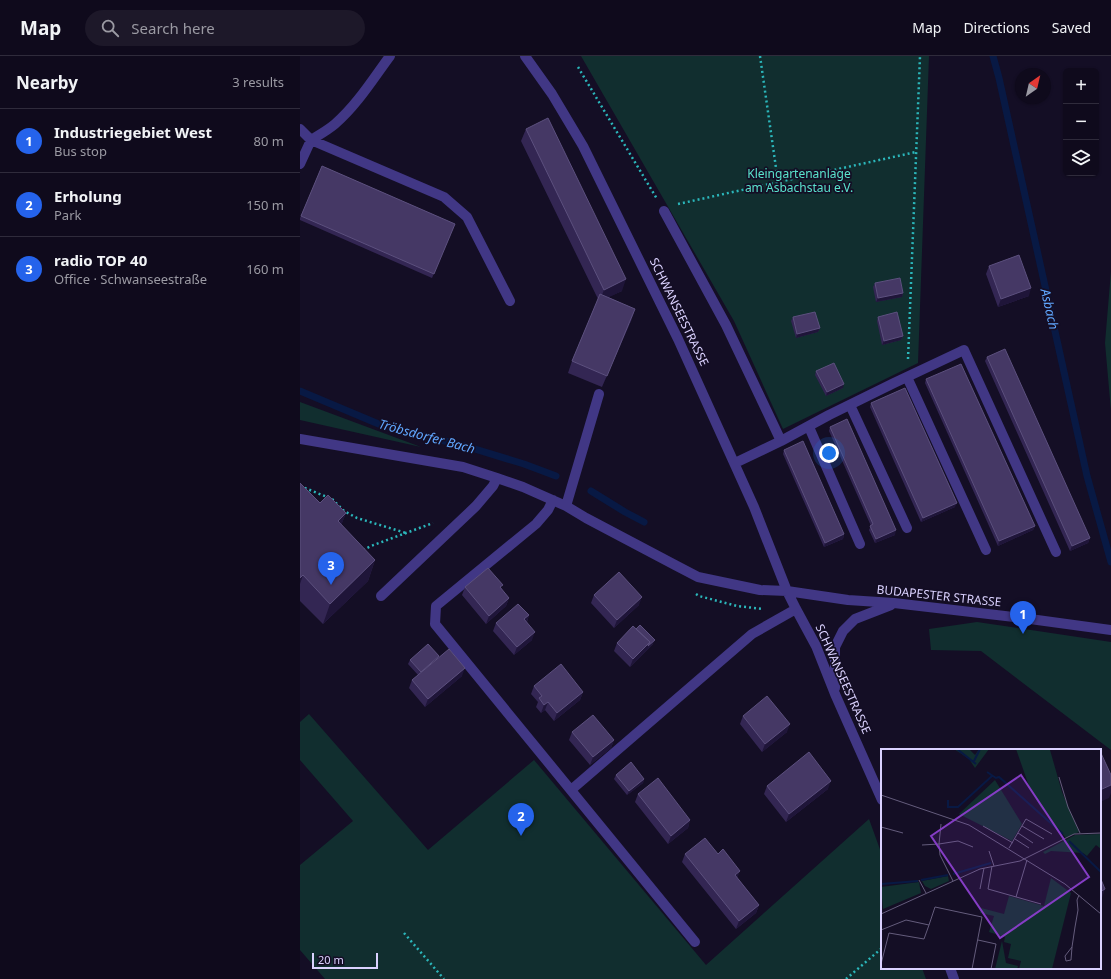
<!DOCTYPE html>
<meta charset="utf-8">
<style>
body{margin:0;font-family:"Noto Sans",sans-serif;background:#1d1829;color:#f1f3f6}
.controls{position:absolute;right:12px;top:12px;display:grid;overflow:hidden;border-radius:6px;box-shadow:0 1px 3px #0004}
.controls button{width:36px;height:36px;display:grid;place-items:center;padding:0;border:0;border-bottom:1px solid #2f2b3b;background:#0f0a1c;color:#f1f3f6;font:20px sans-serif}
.compass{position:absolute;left:715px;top:12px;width:36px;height:36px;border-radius:50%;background:#0f0a1c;box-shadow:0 1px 3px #0004;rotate:34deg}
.scale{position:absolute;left:12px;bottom:10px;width:66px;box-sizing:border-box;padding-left:4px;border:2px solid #dbd2ff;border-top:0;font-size:11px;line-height:14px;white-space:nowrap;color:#dbd2ff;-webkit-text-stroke:3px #140e25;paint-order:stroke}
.you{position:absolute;left:529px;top:397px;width:14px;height:14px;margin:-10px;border:3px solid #fff;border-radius:50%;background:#1a73e8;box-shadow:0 0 0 6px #1a73e833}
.badge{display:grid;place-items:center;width:26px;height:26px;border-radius:50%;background:#2563eb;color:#fff;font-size:13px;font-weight:700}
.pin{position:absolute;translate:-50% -33px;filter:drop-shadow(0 1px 2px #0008)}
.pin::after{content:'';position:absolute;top:21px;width:14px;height:12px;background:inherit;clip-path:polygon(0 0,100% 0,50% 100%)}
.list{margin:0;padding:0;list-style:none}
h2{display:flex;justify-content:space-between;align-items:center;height:52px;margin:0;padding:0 16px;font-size:17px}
h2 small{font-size:13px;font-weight:400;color:#9b9aa3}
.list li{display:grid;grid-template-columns:26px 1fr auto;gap:12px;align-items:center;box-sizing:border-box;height:64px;padding:0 16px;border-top:1px solid #2f2b3b}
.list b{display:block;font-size:15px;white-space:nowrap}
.list p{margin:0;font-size:13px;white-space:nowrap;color:#9b9aa3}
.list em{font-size:13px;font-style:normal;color:#9b9aa3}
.icon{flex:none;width:22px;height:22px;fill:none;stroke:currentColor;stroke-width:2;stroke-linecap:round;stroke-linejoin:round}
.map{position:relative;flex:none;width:811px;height:923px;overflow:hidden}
header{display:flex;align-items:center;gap:24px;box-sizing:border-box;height:56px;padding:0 20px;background:#0f0a1c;border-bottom:1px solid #2f2b3b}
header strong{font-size:19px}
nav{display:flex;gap:22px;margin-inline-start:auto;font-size:14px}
.search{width:280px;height:36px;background:#1d1829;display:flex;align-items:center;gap:10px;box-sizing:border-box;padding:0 14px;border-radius:22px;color:#9b9aa3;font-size:15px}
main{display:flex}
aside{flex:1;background:#0f0a1c}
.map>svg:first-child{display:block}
.green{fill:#112e2f}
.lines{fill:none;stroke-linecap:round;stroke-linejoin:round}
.stream{stroke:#081944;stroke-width:7}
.path{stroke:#2bb6ba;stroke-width:2.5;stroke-dasharray:2 3;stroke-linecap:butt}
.minor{stroke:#413785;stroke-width:10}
.wall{fill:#332653}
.shaded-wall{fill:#1f1539}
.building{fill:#453865;stroke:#5c507e}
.labels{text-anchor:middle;stroke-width:3.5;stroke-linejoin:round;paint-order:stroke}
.park-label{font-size:12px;fill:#5ae3cd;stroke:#140e25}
.street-label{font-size:12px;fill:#dbd2ff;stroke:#140e25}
.water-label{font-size:13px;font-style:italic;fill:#60a7ff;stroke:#140e25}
.inset-river{fill:none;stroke:#081944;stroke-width:2}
.inset-road{fill:none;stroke:#645c7c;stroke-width:1}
.view{fill:#853dc5;fill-opacity:0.15;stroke:#853dc5;stroke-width:2}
.inset-edge{fill:none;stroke:#dbd2ff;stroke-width:2}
</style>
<header>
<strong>Map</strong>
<div class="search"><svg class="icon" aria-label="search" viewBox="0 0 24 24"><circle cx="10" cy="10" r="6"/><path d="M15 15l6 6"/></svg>Search here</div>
<nav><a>Map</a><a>Directions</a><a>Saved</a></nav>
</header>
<main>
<aside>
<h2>Nearby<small>3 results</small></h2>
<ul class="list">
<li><span class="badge">1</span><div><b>Industriegebiet West</b><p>Bus stop</p></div><em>80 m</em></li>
<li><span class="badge">2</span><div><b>Erholung</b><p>Park</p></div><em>150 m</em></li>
<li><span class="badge">3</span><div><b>radio TOP 40</b><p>Office · Schwanseestraße</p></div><em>160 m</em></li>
</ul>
</aside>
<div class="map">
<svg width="811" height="923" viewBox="0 0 811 923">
<rect width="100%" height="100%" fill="#140e25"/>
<path class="green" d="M281,0h348l-11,307 -135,66 -49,-108z
M811,215v140l-6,-68z
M0,346l121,45 -121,-27z
M677,566l134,20v108l-130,-99 -50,-1 -2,-21z
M9,658l119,136 106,-90 172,205 163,-146 13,36v113h40l4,11h-601l-25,-29v-85l53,-44 -53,-61v-38z"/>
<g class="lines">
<path class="stream" d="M693,0l6,22 88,398 24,86
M0,335l81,34 84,21 59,18 32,12
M291,435l34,21 19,10"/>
<path class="path" d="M460,0l18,126
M278,11l79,132
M378,148l238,-52
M608,303l12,-303
M0,430l27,11
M32,443l12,12 13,7 49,15
M63,494l8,-4 62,-23
M396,538l3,2 38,10 26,3
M104,877l40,46
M546,923l36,-31"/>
<path class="minor" d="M225,0l27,38 31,52 95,193 76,168 33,84 9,18 20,37 19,48 47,106
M0,73l11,11c8,-5 17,-10 24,-16 22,-19 38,-45 55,-68
M0,108l11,-24 133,57 23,20 43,84
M364,155l62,114 55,116
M607,321l79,173
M550,349l57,123
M509,371l51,117
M0,383l163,28 34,11 26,9 43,19 20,12 89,47 23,12 62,13 27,1 61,9 46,3 136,16 81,11
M435,407l46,-22 48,-26 65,-32 70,-33 92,202
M253,444l-5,10 -12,14 -100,82 -1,18 260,318
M266,450l33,-112
M81,540l95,-90 17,-20 4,-8
M535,632v-41l8,-16 12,-12 36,-14
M271,734l181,-156 44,-25
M650,912l4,11"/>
</g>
<path class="wall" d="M226,73l96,162 -14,6 27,12 -4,12 -29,66 -34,-14 4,-12 26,-62 -77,-158z
M22,110l133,58 -23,54 -132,-58v-2z
M689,210l40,30 -31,11 -12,-33z
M575,227l28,10 -1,4 -26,5 -3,-15z
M493,261l27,11 -2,4 -22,6 -5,-17z
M578,261l25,19 -2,4 -19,5 -5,-24z
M687,301l103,181 -2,5 -18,8 -85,-190z
M516,315l27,17 -17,8 -11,-21z
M626,323l109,147 -2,4 -35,16 -73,-163z
M571,347l84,104 -34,15 -51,-115z
M530,371l65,108 -20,8 -6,-13 2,-4 -42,-95z
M484,394l60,84 -1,5 -19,8 -41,-93z
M0,427l20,20 26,10 -5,12 34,35 -7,21 -45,43 -23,-23z
M165,531l36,2 8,9 -3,8 -20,18 -24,-29z
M294,539l45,10 -25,23 -23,-25z
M229,559l-2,7 5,18 -18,15 -21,-24 3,-8z
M317,587l36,1 -23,23 -16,-16z
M138,602l24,18 -37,31 -16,-19 3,-8 6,-5 -10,-11 2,-4z
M234,630l49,6 -3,8 -26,21 -9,-11 -4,3 -5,-6 2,-5 -7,-8z
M443,660l44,16 -25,20 -22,-28z
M272,676l42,8 -3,8 -21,17 -21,-25z
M316,719l28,4 -1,4 -16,12 -13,-16z
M467,730l61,3 -42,33 -22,-28z
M338,738l52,26 -2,8 -20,16 -33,-42z
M385,798h33l41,51 -3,8 -20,16 -54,-67z"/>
<path class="shaded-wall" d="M326,223l-4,12 -23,11 5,-12z
M731,232l-2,8 -31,11 3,-8z
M603,237l-1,4 -26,5 2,-4z
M335,253l-4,12 -29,66 5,-11z
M520,272l-2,4 -22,6 1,-4z
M603,280l-2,4 -19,5 2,-4z
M544,328l-1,4 -17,8 1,-4z
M657,447l-2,4 -34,15 2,-4z
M46,457l-8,21v-13z
M735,470l-2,4 -35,16 1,-5z
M596,474l-1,5 -20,8 1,-4z
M544,478l-1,5 -19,8 1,-4z
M790,482l-2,5 -18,8 2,-5z
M75,504l-7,21 -45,43 7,-20z
M3,519l-3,9v-6z
M342,541l-3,8 -25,23 3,-8z
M209,542l-3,8 -20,18 3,-8z
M229,559l-3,9 -2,-5z
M235,576l-3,8 -18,15 3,-8z
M355,584l-2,4 -23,23 3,-8 17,-17z
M139,600l-2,4 -18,16 2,-4z
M165,612l-3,8 -37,31 3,-8z
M283,636l-3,8 -26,21 3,-8z
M248,646l-3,8 -4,3 3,-8z
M490,668l-3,8 -25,20 3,-8z
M314,684l-3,8 -21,17 3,-8z
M344,723l-1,4 -16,12 2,-4z
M531,725l-3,8 -42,33 3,-8z
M811,729v8l-2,5 -9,4v-12z
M390,764l-2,8 -20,16 3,-8z
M440,815l-3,8 -2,-4z
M805,833l-5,15v-12z
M459,849l-3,8 -20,16 3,-8z"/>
<path class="building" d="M248,62l78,161 -22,11 -78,-161z
M22,110l133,58 -21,50 -133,-58z
M719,199l12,33 -30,11 -12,-33z
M600,222l3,15 -25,5 -3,-15z
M300,238l35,15 -28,67 -35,-15z
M515,256l5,16 -23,6 -4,-17z
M597,256l6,24 -19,5 -6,-24z
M705,293l85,189 -18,8 -85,-189z
M534,307l10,21 -17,8 -11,-21z
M661,308l74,162 -36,15 -73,-162z
M605,332l52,115 -34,15 -52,-115z
M547,363l49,111 -20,9 -6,-13 3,-2 -43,-97z
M503,385l41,93 -19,9 -41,-93z
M0,427l20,20 8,-8 18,18 -8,8 37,39 -45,44 -27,-29 -3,3z
M188,512l15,17 -3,2 9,11 -20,18 -24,-29z
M319,516l23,25 -25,23 -23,-25z
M218,548l11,11 -5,4 11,13 -18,15 -21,-24z
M340,569l15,15 -7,6 2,-4 -14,-13z
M333,570l17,16 -17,17 -16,-16z
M128,588l11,12 -18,16 -11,-12z
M149,593l16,19 -37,31 -16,-19z
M261,608l22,28 -26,21 -9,-11 -4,3 -5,-7 3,-2 -8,-10z
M467,640l23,28 -25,20 -22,-28z
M293,659l21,25 -21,17 -21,-25z
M800,695l11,24v10l-11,5z
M509,696l22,29 -42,33 -22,-28z
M331,706l13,17 -15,12 -13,-16z
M358,722l32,42 -19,16 -33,-42z
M405,782l13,16 5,-5 17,22 -5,4 24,30 -20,16 -54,-67z
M800,821l5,12 -5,3z"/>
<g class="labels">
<g class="park-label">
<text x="499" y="122">Kleingartenanlage<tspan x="499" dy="14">am Asbachstau e.V.</tspan></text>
</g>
<g class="street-label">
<text transform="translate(379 256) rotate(64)" y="4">SCHWANSEESTRASSE</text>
<text transform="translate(639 540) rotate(6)" y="4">BUDAPESTER STRASSE</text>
<text transform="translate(543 623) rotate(66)" y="4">SCHWANSEESTRASSE</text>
</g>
<g class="water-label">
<text transform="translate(750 253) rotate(77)" y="5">Asbach</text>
<text transform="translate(127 380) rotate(15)" y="5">Tröbsdorfer Bach</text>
</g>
</g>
<g transform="translate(581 693)">
<rect width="220" height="220" fill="#140e25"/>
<path d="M73,0h15l6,6 4,-6h10l-14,19 -6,-9zM135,0l34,1 12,42 17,40 -13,6 -25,-30 -12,-22zM114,31l27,44 -10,17 -53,-27zM220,85v15l-5,-4 -9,11 -4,-3 -32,-2 -6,3 -2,-2 32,-17zM67,127l1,5 -18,8 -6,-3 -3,-5zM170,129l20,15 -19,76h-33l2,-8 -13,-3 3,-14 -7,-2 1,-5 -16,-5 5,-16 -14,-3 1,-5 23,6 5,-18 35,10zM38,133l2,11 -38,16 -2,-22zM121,192l4,22 12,3 -1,3h-22z" fill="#112e2f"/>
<path class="inset-river" d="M76,0l19,15M93,12l6,-12M106,23l9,6 3,-1 64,57M67,51v7h10l34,-31M188,92l32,31M72,125l38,-11M40,131l27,-5M0,135l37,-3"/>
<path class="inset-road" d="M178,28l9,30 12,26M0,46l88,30 96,59 36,30M102,77l30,17M141,77l22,13M0,78l22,6M137,84l15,10M134,90l14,9M41,96l17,-1 2,-20M128,99l17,-29 26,15M108,102l5,15M111,117l-4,23 53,15M38,131l7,13M72,132l-13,-26 -1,-11 19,-3 15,6M99,140l4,-21M135,148l11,-37M0,165l99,-45 40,-8 54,-27 27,-1M48,176l6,-18 47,10 -10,52M0,181l25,-10 23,5 -5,14 -35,-6 -8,31M97,191l18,4 -5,25M191,198l-7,9 1,5 5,-1 1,-13 3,-20 3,-17 -1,-10 2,-5"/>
<path class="view" d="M140,26l68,102 -89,61 -69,-102z"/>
<rect width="220" height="220" class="inset-edge"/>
</g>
</svg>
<div class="controls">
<button>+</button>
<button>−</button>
<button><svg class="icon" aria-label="layers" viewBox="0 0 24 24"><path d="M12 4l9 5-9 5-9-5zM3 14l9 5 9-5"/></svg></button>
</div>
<svg class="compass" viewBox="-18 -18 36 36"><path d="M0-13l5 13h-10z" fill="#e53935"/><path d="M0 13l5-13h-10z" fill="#9b9aa3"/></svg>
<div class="scale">20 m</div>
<div class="you"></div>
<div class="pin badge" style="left:723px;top:578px">1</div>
<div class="pin badge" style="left:221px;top:780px">2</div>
<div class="pin badge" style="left:31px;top:529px">3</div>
</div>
</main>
